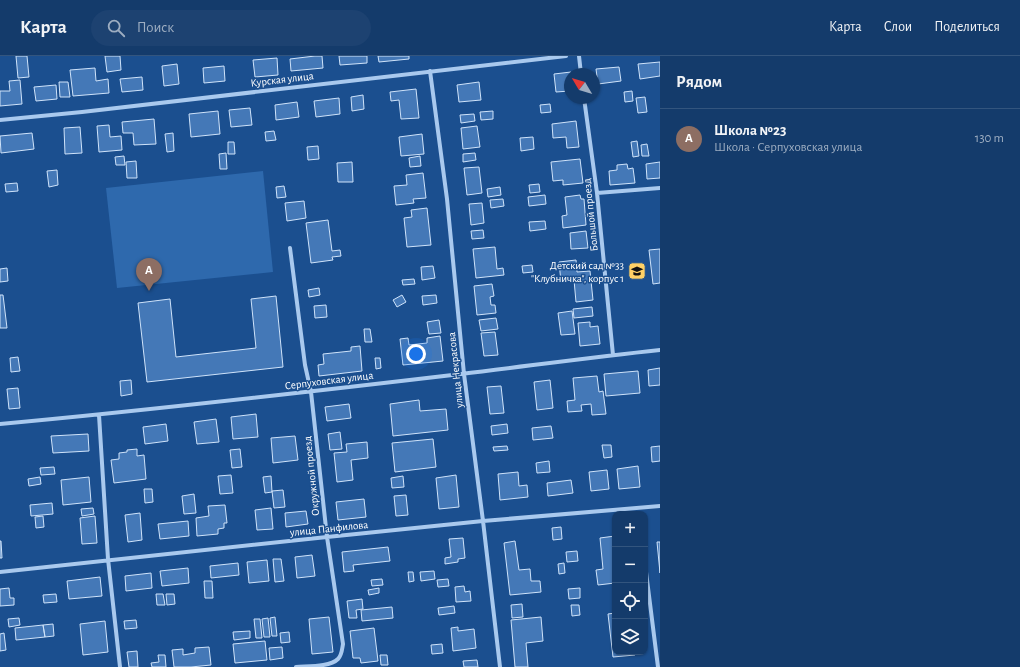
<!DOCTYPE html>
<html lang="ru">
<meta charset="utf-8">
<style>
body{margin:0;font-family:"Alegreya Sans",sans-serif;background:#1d4271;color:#f1f3f6}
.controls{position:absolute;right:12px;bottom:12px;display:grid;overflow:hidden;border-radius:8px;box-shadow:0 1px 3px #0004}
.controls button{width:36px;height:36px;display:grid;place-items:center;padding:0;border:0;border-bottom:1px solid #33557e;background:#143b6b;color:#f1f3f6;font:20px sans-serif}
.compass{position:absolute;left:564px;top:12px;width:36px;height:36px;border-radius:50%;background:#143b6b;box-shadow:0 1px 3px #0004;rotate:308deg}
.you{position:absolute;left:416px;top:298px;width:14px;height:14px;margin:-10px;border:3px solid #fff;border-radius:50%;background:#1a73e8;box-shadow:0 0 0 6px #1a73e833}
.badge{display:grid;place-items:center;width:26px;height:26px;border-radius:50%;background:#ffd166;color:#fff;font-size:13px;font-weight:700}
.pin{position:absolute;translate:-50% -33px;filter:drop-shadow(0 1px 2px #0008)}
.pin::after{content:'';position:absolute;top:21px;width:14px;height:12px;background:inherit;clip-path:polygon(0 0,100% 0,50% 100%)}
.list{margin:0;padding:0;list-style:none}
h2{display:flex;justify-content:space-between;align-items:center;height:52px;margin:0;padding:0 16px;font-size:17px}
h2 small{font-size:13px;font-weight:400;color:#9dadc1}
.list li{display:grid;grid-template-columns:26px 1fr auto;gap:12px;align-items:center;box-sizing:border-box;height:60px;padding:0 16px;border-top:1px solid #33557e}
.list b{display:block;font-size:15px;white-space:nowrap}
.list p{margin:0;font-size:13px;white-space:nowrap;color:#9dadc1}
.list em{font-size:13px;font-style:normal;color:#9dadc1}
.icon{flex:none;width:22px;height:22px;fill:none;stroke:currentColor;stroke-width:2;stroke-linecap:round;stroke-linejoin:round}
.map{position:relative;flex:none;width:660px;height:611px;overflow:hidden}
header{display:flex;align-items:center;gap:24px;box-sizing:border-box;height:56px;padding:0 20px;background:#143b6b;border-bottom:1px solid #33557e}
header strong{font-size:19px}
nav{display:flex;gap:22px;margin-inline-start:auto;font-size:14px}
.search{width:280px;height:36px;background:#1d4271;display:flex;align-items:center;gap:10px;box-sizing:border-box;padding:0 14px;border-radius:22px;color:#9dadc1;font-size:15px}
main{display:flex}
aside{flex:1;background:#143b6b}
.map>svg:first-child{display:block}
.green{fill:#2e69ad}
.building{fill:#4478b7;stroke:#cfe3fa}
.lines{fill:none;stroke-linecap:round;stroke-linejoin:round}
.minor{stroke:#a9c9ee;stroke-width:4}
.labels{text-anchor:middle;stroke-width:3;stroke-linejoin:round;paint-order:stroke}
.street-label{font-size:11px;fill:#fff;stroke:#1b4f8f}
.poi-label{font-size:11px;fill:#fff;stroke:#1b4f8f;text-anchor:end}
</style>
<header>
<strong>Карта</strong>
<div class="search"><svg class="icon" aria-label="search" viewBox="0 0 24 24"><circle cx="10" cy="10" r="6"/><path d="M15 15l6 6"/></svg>Поиск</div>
<nav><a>Карта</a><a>Слои</a><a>Поделиться</a></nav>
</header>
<main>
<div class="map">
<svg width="660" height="611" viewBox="0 0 660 611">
<rect width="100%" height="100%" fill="#1b4f8f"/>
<path class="green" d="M263,115l10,101 -156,16 -11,-100z"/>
<path class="building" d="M16,0h11l2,21 -11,1z
M105,0h15l1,14 -14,2z
M315,0h7l1,12 -32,3 -1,-12z
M339,0h28v7l-27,2z
M378,0h31v3l-30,3z
M277,2l1,17 -23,2 -2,-17z
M660,6v14l-20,3 -2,-15z
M177,8l2,20 -15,2 -2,-20z
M224,10l1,15 -21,2 -1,-15z
M619,11l2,14 -23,3 -2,-15z
M95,12l1,13 12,-2 1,14 -36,3 -3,-26z
M571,16l-1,19 -14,1 -2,-18z
M142,21l1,13 -21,2 -2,-13z
M20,24l2,24 -22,2v-15h10l-1,-10z
M59,26h9l2,15h-10z
M479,26l2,18 -22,2 -2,-17z
M56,29l1,14 -21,2 -2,-14z
M416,33l3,29 -18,1 -2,-19 -8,1 -1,-9z
M632,35l1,10 -8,1 -1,-10z
M363,39l1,14 -12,2 -1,-14z
M645,41l2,15 -9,1 -2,-15z
M339,42l1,16 -24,3 -2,-16z
M297,46l2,15 -23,3 -1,-15z
M550,48l1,8 -10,1 -1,-8z
M250,52l2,17 -21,2 -2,-17z
M218,55l2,23 -29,3 -2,-23z
M493,55v8l-12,1 -1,-8z
M474,58l1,7 -14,2 -1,-8z
M154,63l2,25 -22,1 -1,-12h-10l-1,-11z
M576,65l3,26 -12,1 -1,-11 -13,1 -1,-14z
M109,69l1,12 11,-1 1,14 -23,2 -2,-26z
M477,70l3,21 -17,2 -2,-21z
M80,71l2,26 -17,1 -1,-26z
M274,75l2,9 -10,1 -1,-9z
M32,77l2,16 -33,4 -1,-17z
M173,77l1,18 -7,1 -2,-18z
M422,78l2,20 -23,2 -2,-19z
M533,81l1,12 -13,2 -1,-13z
M637,85l2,15 -6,1 -2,-15z
M228,86h6l1,12h-7z
M647,88l2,12h-7l-1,-11z
M318,90l1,13 -11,1 -1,-13z
M226,97l1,16h-7l-1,-15z
M475,97l1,7 -13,2v-8z
M124,100l1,9h-9l-1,-8z
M420,100l1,10 -11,1 -1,-9z
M580,103l3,24 -20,2v-5l-10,1 -2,-19z
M136,105l1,17h-10l-1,-16z
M352,106l1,20h-15l-1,-19z
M660,106v16l-13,1 -1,-15z
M627,108l1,5 5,-1 2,15 -25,2 -1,-14 8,-1v-5z
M479,111l3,26 -15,2 -3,-27z
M57,114l1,15 -9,2 -2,-16z
M423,117l3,25 -13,1 1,4 -18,2 -2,-19 13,-1 -1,-10z
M17,127l1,8 -12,1 -1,-8z
M539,128l1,8 -10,1 -1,-8z
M284,130l2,11 -9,1 -1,-11z
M500,131l1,8 -13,2 -1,-8z
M545,139l1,9 -17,2 -1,-9z
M580,139l1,4h3l2,26 -23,3 -1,-12 5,-1 -2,-18z
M503,143l1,7 -13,2 -1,-8z
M304,145l2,17 -19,3 -2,-18z
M482,147l2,20 -13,2 -2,-21z
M427,152l4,37 -24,2 -3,-29 8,-1 -1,-7z
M328,164l4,31 8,-1 1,6 -9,1 1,3 -22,3 -5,-40z
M545,165l1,8 -16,2 -1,-9z
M483,174l1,8 -12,1 -1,-8z
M586,175l2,17 -17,1 -1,-16z
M495,191l2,22 6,-1 1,7 -28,3 -3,-29z
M660,193v34l-7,1 -4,-34z
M576,204l1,12 13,-1 3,29 -17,2 -2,-22 -13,2 -2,-20z
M532,209l1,7 -10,1 -1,-7z
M433,210l2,12 -13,2 -1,-13z
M7,212l1,13 -8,1v-13z
M414,223l1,5 -12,1 -1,-5z
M492,228l2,12 -4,1 1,8h4l1,8 -19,2 -3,-29z
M319,232l1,7 -11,2 -1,-7z
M0,239h3l4,33h-7z
M402,239l4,7 -9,5 -4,-7z
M436,239l1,8 -14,2 -1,-9z
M276,240l7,71 -136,15 -9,-79 32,-4 6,58 80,-9 -5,-49z
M326,249l1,12 -12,1 -1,-12z
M592,251l1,9 -19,2 -1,-9z
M572,255l3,23 -14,1 -3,-22z
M496,262l2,11 -17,2 -2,-11z
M439,264l2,13 -12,1 -2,-12z
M590,266v5l8,-1 2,18 -20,2 -2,-23z
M364,273h6l2,13h-7z
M495,276l3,23 -14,1 -3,-23z
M440,280l3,25 -40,4 -3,-26 8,-1 1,7 18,-2v-5z
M360,290l2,25 -43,5 -1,-11 6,-1 -1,-10 28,-3v-4z
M18,301l2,14 -9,1 -1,-14z
M375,302h5l1,10 -5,1z
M660,312v17l-11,1 -1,-16z
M638,315l2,22 -34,3 -2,-22z
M597,320l2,16 4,-1 3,23 -14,1 -1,-11 -10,1 1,6 -14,1 -1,-11 8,-1 -2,-22z
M131,324l1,14 -11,2 -1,-15z
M550,324l3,28 -16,2 -3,-28z
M501,330l3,27 -14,1 -3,-27z
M18,332l2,20 -11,1 -2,-20z
M419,344l1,11 26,-2 2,21 -55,6 -3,-32z
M349,348l2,14 -24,3 -2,-14z
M256,358l2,23 -25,2 -2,-22z
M216,363l3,23 -22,2 -3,-22z
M166,368l2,17 -23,3 -2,-17z
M507,368l1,9 -16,2 -1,-9z
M551,370l2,12 -20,2 -1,-12z
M340,376l2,17 -12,1 -2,-16z
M88,378l1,17 -36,2 -2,-17z
M295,380l3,24 -25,3 -2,-25z
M433,383l3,28 -41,5 -3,-29z
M367,386l1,16 -17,2 2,20 -16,2 -3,-29 13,-1 -1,-8z
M602,389h9l1,12 -8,1z
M507,390l1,4 -14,1 -1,-4z
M660,390v15l-8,1 -1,-15z
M137,393v7l7,-1 2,24 -32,4 -3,-23 8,-1v-6l8,-1v-2z
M240,393l2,18 -10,1 -2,-18z
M549,405l1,11 -13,1 -1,-10z
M638,410l2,21 -21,2 -2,-20z
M54,411l1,7 -14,1 -1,-7z
M607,414l2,19 -18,2 -2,-19z
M518,416l1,14 8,-1 1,12 -28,3 -2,-26z
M231,419l2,18 -13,1 -2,-18z
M456,419l3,32 -20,2 -3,-31z
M271,420l1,16 -7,1 -2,-16z
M403,420l1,11 -12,1 -1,-10z
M40,421l1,7 -12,2 -1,-7z
M89,421l2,25 -28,3 -2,-25z
M571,424l2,13 -25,3 -1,-13z
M144,433h8l1,13 -8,1z
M283,434l2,17 -11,1 -2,-17z
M194,438l2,19 -12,1 -2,-18z
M406,439l2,20 -12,1 -2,-20z
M364,443l2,18 -28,3 -2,-18z
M52,447l1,11 -22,2 -1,-11z
M225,449l2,18h-3v5l-6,1v5l-21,2 -1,-18 13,-2 -1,-10z
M93,452l1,6 -12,2 -1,-7z
M271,452l2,21 -16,1 -2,-20z
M306,455l2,13 -22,3 -1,-14z
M140,457l2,27 -14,2 -3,-27z
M43,460l1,11 -8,1 -1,-11z
M95,460l2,27 -15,1 -2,-26z
M188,465l1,15 -29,3 -2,-15z
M561,471l1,12 -9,1 -1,-12z
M615,480v47l-17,2 -2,-15 7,-1 -3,-31z
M463,482l2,20 -7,1v3l-13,2v-6l6,-1 -2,-18z
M0,485h1l1,17h-2z
M515,485l4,29 11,-1 1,12h9l1,11 -31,3 -6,-52z
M657,486h3v31z
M388,491l2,14 -37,4 1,6 -10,1 -2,-20z
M577,495l1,10 -11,1 -1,-10z
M312,499l3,21 -18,2 -2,-21z
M273,503h8l3,22 -9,1z
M267,504l2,21 -20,2 -2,-21z
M238,507l1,12 -28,3 -1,-12z
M564,507l1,10 -6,1 -1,-10z
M188,512l1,15 -27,3 -2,-15z
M434,515l1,8 -14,2 -1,-9z
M408,516h5l1,9 -5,1z
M151,517l1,15 -26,3 -1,-15z
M100,521l2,19 -33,3 -2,-18z
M382,523l1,6 -11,1 -1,-6z
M448,523l1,7 -11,1 -1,-7z
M204,525h8l1,17h-8z
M464,530l1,6 5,-1 1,10 -15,1 -1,-15z
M9,532l1,10h4v7l-14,1v-17z
M379,532v5l-10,2 -1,-5z
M580,532v10l-11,1 -1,-10z
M56,538l1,8 -13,1 -1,-8z
M156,538h7l2,11h-8z
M166,538h8l1,10 -8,1z
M362,543l1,10 -7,1 1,8h-8l-2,-17z
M522,548l1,13 -11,1 -1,-13z
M571,549h8l1,10 -8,1z
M454,550l1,7 -16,2 -1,-7z
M392,551l1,11 -31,3 -1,-11z
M615,557v39h19l1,3 -22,2 -5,-43z
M275,561l2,19h-5l-2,-18z
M329,561l4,35 -21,2 -3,-35z
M541,561l2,24 -17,2 2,24h-13l-4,-47z
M19,562l1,7 -11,2 -1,-8z
M268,562l2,19h-6l-2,-18z
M254,563h6l2,19h-6z
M136,564l1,8 -12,1 -1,-8z
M105,565l3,31 -25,3 -3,-31z
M53,568l1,12 -9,1 -2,-12z
M43,569l2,12 -29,3 -1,-12z
M458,571v4l16,-2 2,19 -23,3 -2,-23z
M374,572l4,33 -17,2 -1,-5h-7l-3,-27z
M250,575v7l-16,2 -1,-8z
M289,576l1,10 -9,1 -1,-10z
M4,577l2,17 -6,1v-17z
M265,585l2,19 -32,3 -2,-19z
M442,588l1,9 -11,1 -1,-9z
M209,591l2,18 -20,2h-17l-2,-17 11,-1v6l12,-2v-5z
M282,591l1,11 -13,2 -1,-12z
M137,595l1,16h-9l-2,-15z
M158,599h7l1,12h-14l-1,-4 8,-1z
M380,599h7l1,10h-7z
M477,604l1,7h-14l-1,-6z"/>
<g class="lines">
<path class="minor" d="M579,0l2,18
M430,15l17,128 17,175 19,147 17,146
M584,42l13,95 16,162
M0,64l82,-8 484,-56
M597,137l63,-5
M290,192l15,117 6,27 16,145 16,107c-1,5 -1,11 -5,15 -8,8 -30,7 -42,8
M99,359l9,144 12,108
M0,368c154,-14 308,-32 461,-50 67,-8 133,-17 199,-24
M645,508l13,103
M0,516l327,-35 156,-16 177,-15"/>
</g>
<defs>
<symbol id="school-square" viewBox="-11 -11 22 22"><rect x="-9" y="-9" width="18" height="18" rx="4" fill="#ffd166" stroke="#1b4f8f"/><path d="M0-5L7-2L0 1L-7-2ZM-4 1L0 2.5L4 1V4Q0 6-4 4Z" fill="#111"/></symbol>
</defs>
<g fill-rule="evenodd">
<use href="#school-square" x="627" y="205" width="20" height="20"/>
</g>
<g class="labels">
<g class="street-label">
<text transform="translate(282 23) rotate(-7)" y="4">Курская улица</text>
<text transform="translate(590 159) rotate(-96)" y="4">Большой проезд</text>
<text transform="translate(455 314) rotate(-96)" y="4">улица Некрасова</text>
<text transform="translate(329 324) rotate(-7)" y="4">Серпуховская улица</text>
<text transform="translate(311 420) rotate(-96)" y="4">Окружной проезд</text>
<text transform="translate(329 472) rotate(-6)" y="4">улица Панфилова</text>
</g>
<g class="poi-label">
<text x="624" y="213">Детский сад №33<tspan x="624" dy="13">"Клубничка", корпус 1</tspan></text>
</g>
</g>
</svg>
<div class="controls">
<button>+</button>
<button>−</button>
<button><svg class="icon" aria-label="locate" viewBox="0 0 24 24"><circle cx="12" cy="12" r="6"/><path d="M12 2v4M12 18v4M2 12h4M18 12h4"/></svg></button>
<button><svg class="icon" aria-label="layers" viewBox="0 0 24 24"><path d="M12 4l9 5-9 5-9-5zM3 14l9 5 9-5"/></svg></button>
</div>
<svg class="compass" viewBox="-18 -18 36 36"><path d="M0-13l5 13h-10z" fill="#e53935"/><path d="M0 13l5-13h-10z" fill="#9dadc1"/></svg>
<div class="you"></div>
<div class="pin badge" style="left:149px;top:235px;background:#8d6e63">A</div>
</div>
<aside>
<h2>Рядом<small></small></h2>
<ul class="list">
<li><span class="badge" style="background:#8d6e63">A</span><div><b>Школа №23</b><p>Школа · Серпуховская улица</p></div><em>130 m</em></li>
</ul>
</aside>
</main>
